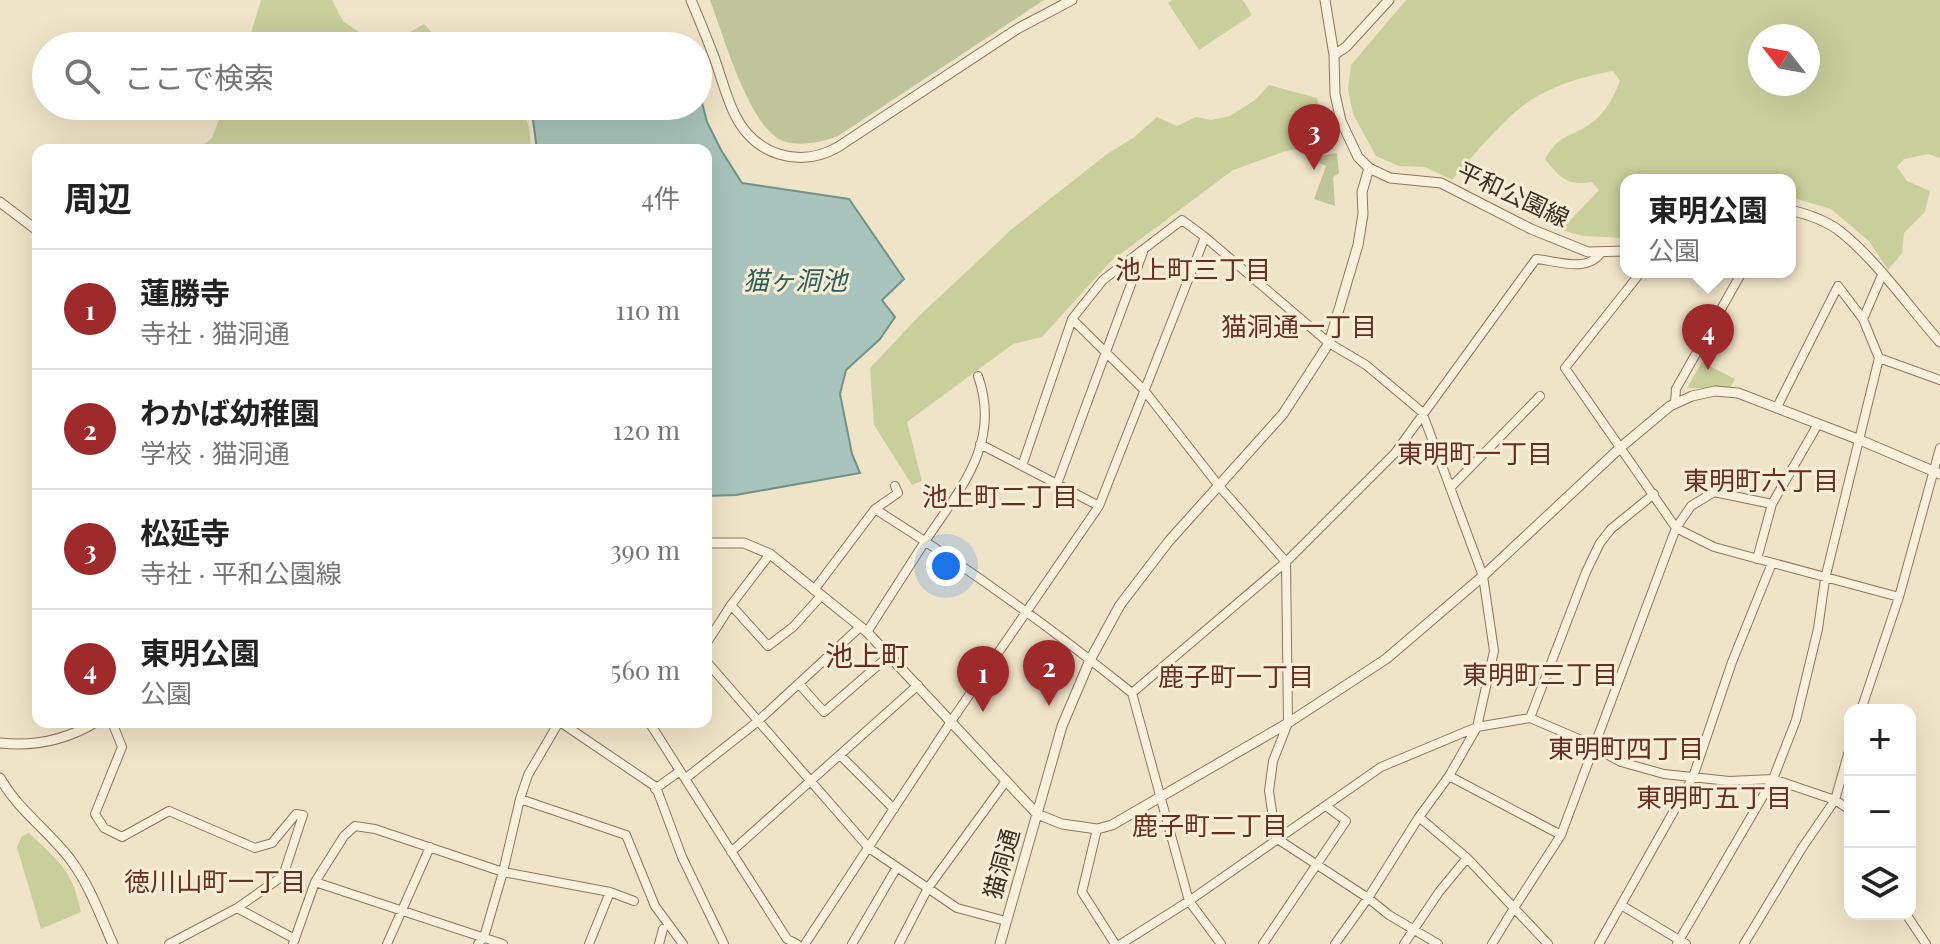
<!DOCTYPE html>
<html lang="ja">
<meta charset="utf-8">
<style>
body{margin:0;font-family:"Playfair Display","Noto Sans JP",serif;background:#f2f2f2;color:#222}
.controls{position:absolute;right:24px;bottom:24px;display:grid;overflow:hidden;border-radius:16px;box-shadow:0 8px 32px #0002}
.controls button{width:72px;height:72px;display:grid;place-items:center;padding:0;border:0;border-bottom:2px solid #e0e0e0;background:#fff;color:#222;font:40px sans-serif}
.compass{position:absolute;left:1748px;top:24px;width:72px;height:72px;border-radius:50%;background:#fff;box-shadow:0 8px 32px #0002;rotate:301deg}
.you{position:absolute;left:946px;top:566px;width:28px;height:28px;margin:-20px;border:6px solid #fff;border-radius:50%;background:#1a73e8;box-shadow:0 0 0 12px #1a73e833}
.badge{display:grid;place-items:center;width:52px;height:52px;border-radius:50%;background:#9e2a2b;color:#fff;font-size:26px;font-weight:700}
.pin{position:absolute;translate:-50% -66px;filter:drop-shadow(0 2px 4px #0008)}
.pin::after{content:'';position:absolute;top:42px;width:28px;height:24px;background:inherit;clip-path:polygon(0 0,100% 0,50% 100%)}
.popup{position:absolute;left:1620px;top:174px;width:176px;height:104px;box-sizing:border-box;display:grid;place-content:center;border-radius:16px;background:#fff;filter:drop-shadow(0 2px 6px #0005);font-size:26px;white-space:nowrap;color:#767676}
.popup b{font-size:30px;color:#222}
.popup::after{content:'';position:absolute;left:50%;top:100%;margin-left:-16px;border:16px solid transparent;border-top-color:#fff}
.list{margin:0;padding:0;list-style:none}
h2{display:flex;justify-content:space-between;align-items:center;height:104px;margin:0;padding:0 32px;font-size:34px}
h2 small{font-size:26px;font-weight:400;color:#767676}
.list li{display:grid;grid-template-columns:52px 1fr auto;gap:24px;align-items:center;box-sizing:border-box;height:120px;padding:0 32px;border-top:2px solid #e0e0e0}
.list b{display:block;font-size:30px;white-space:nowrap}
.list p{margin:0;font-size:26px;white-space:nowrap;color:#767676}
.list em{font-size:26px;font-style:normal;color:#767676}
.icon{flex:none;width:44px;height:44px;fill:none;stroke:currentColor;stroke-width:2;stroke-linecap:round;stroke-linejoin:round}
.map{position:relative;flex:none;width:1940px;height:944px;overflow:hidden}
.search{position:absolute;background:#fff;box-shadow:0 8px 32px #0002;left:32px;top:32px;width:680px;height:88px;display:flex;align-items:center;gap:20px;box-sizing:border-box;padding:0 28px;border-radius:44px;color:#767676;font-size:30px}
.panel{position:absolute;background:#fff;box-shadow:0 8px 32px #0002;left:32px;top:144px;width:680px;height:584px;border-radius:16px}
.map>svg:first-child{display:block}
.green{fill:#c9cf9b;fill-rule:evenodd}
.cemetery{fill:#bfc49a}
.water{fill:#a9c4bc;stroke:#6f938a;stroke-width:2}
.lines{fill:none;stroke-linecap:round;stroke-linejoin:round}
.minor-casing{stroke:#8d765c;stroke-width:10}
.tertiary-casing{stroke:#8d765c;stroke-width:11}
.minor{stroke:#faf1dc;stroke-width:8}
.tertiary{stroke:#faf1dc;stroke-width:9}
.labels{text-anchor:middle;stroke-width:6;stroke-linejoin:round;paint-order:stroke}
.street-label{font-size:24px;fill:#3d2e20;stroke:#f7eed8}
.neighbourhood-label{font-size:26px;fill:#6b2e1e;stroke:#f7eed8}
.water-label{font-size:26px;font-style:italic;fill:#2f5d5a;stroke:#f7eed8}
.quarter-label{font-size:28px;fill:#6b2e1e;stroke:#f7eed8}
</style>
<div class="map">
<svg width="1940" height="944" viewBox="0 0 1940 944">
<rect width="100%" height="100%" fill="#f0e4c8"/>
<path class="green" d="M261,0h71l11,21 36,25h-132z
M1172,0h71l9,15 -53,35 -31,-47z
M1406,0h534v158l-12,-4 -24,5 -7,8 10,14 23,10 -5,21 -21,21 -2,20 -14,17 -19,-29 -38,-32 -41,-12v-17h-164v58l-43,-2 -22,-6 38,-40 -7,-8c-25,4 -32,-4 -47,-23 16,-27 24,-20 45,-35 16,-11 23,-26 30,-43l-7,-10c-29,5 -56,13 -82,29 -25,16 -59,57 -79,80l-27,-13 -26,-1 -23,-10 -23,-42 -5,-24 3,-25zM1760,36h48v48h-48z
M424,24l21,22h-59z
M1269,85l48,13 10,45 -41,8 -53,19 -123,92 -68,75 -29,7 -106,78 15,59 -10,4 -38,-60 -4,-57 49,-52 93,-87 95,-75 26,-16 24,-21 20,9 19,-9 15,3 19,-4 25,-16z
M224,106h291c15,12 16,25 15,44h-333l15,-12z
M1702,362l33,17 -5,9h-43z
M29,833c30,29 43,36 52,79l-40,17 -24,-82 5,-11z"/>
<path class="cemetery" d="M710,0h334l-206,136c-16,6 -38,11 -55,5 -34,-13 -60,-107 -73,-141z
M1337,153l2,20 -6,4 2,29 -21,-7 12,-33 -7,-3 1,-7z"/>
<path class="water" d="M698,87l9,35 14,28 21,33 107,16 55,80 -22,21 13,17 -15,22 -34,31 -6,24 12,60 8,19 -124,22 -30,1v-346h-169l-5,-38 -5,-6h171z"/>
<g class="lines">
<defs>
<path id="minor" d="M1641,272l-76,96 111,160 38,19 185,50
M1072,319l72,71 75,96 67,76 2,161 -15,38 -4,30 4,27 6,22 89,58 51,-81
M1863,319l19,-44
M1879,358l61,22
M1675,403l1,-14 66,-117
M980,444l119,62
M1022,466l50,-147 31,-39 79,-60 23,17
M1057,484l86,-232
M1450,488l90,-92
M1654,494l-43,35 -11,14 -14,29 -56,146 49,21 42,23 43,12 65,7 44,-2 62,21 -33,48 -58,96
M875,509c89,56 175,118 257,184
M1757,559l15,-55 46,-80
M814,590l61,-81 23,-16 -3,-7
M731,605l39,-51
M867,632c19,-30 38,-59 57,-89 35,-53 78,-99 54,-167
M706,644l25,-39 37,41 25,-19 28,-31
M706,661l163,187 88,60 49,13
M799,684l25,28 66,-57
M1861,710l38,-113 41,-149
M1530,718l-53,9 -96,40 -192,134 -57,-208 154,-131 109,-109 141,-194c22,2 51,14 65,-6
M112,722l10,25 -27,67 9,14 18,9 47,-26 86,37 17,-5 24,-29 7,1 -20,61 -46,32 -68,36
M560,722l96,65 26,70 42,87
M649,722l138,217 10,5
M1850,747l-15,53 15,10
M840,755l54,54
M1449,776l112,59
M686,778l71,-56 103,-95
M655,789l25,-18
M520,799l106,36 29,71 28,38
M1097,829l-15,63 33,52
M731,852l187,-167
M315,882l188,62
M610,892l24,9
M1621,905l65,39
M237,908l58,31
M1906,914l20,30
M293,944l22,-62 29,-46 11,-10 20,3 128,43 17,-73 8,-24 31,-53
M387,944l43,-97
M478,944l6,-7 19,-65 107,20 -21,52
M659,944l4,-15
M805,944l147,-224 147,-214 106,-269 124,106 37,22 56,47 61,164 11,75 -17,76 -28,49 -30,41 48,41 47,50 -22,36
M852,944l45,-77
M899,944l29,-56 78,-107
M1121,944l68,-43 32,43
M1263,944l83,-123 -20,-15
M1335,944l33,-46 21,17 49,29
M1404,944l35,-52 28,-34
M1548,944l-34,-36 47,-73 115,-307 15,-22 23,-14 58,12
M1599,944l94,-167 39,-115 40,-99
M1677,944l96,-165 23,-59 22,-91 7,-50 54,-221 -16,-39 -25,-33 -61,121"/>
<path id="tertiary" d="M691,0c8,19 16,38 23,57 7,19 12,40 21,58 20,40 64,54 103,32l179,-118 55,-29
M1325,0l9,55 1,39 6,27 17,36 11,11 21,10 51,5 90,46 57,23 38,-1
M1334,55l12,-8 43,-47
M0,202l38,29
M1790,210c17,4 37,11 51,22 37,30 67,74 99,110
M706,543h38l26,11 97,78 170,182 25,10 35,5 15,-4 176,-102 98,-64 97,-83 138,-129 49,-41 22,-10 23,-5 23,2 122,47 80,34
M0,743c35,4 66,-3 96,-21
M0,778c18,32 48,52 70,81 19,25 30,56 43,85
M1000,944l62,-218 28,-66 30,-55 49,-64 114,-127 46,-71 29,-98 5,-31 -1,-22 7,-24"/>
</defs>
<use href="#minor" class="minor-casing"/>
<use href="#tertiary" class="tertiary-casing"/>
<use href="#minor" class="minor"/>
<use href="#tertiary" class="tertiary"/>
</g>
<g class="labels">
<g class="street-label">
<text transform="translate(1513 195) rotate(25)" y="8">平和公園線</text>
<text transform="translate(1002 864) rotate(-74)" y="8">猫洞通</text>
</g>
<g class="neighbourhood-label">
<text x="1193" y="279">池上町三丁目</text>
<text x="1299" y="336">猫洞通一丁目</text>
<text x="1475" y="463">東明町一丁目</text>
<text x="1761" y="490">東明町六丁目</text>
<text x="1000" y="506">池上町二丁目</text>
<text x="1540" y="684">東明町三丁目</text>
<text x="1236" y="686">鹿子町一丁目</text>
<text x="1626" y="758">東明町四丁目</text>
<text x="1714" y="807">東明町五丁目</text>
<text x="1210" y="835">鹿子町二丁目</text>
<text x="215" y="891">徳川山町一丁目</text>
</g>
<g class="water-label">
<text x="795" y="290">猫ヶ洞池</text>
</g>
<g class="quarter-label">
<text x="867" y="666">池上町</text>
</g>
</g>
</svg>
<div class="controls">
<button>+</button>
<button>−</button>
<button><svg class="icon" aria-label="layers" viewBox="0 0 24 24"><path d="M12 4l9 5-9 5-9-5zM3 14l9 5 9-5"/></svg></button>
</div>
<svg class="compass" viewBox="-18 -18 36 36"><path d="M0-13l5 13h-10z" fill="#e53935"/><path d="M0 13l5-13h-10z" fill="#767676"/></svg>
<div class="you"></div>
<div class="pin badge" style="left:983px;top:712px">1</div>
<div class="pin badge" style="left:1049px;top:706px">2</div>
<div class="pin badge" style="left:1314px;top:170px">3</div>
<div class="pin badge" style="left:1708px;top:370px">4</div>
<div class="popup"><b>東明公園</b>公園</div>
<div class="search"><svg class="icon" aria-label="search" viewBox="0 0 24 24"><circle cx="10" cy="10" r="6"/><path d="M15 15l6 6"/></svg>ここで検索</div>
<section class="panel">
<h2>周辺<small>4件</small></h2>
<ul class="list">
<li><span class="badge">1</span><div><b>蓮勝寺</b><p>寺社 · 猫洞通</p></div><em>110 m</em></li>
<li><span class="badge">2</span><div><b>わかば幼稚園</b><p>学校 · 猫洞通</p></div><em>120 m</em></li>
<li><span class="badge">3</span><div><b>松延寺</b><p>寺社 · 平和公園線</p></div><em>390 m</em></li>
<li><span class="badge">4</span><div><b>東明公園</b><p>公園</p></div><em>560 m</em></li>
</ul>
</section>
</div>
